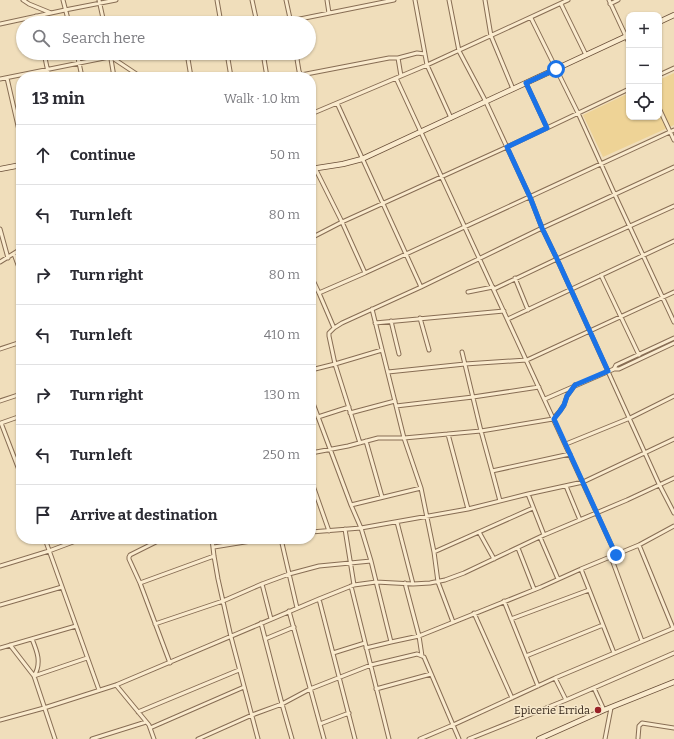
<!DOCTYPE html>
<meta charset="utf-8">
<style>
body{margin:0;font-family:Bitter,serif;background:#f2f2f3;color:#2b2b33}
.controls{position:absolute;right:12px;top:12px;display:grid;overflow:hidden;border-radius:8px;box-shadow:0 1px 3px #0004}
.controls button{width:36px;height:36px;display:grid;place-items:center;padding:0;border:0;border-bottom:1px solid #e1e1e2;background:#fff;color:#2b2b33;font:20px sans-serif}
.stop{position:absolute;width:12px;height:12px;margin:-9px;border:3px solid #1a73e8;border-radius:50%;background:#fff}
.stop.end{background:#1a73e8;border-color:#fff;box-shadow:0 1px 4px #0008}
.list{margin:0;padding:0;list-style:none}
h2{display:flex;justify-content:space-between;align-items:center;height:52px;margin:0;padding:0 16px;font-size:17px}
h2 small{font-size:13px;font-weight:400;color:#7c7c81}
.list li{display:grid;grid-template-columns:26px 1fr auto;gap:12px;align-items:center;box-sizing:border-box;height:60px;padding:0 16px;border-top:1px solid #e1e1e2}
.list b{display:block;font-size:15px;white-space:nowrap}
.list em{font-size:13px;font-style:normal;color:#7c7c81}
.icon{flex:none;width:22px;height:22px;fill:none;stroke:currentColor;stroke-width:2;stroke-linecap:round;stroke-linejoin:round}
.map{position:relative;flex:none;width:674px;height:739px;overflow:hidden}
.search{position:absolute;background:#fff;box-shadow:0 1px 3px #0004;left:16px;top:16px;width:300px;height:44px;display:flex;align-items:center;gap:10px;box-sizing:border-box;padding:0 14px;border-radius:22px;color:#7c7c81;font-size:15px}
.panel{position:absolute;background:#fff;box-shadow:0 1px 3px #0004;left:16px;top:72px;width:300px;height:472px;border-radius:16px}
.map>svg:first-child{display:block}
.sand{fill:#eed396}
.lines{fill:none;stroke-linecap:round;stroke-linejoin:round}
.street-casing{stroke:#876d54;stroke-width:5}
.secondary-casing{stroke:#694e38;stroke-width:6}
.street{stroke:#faebce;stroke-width:3}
.secondary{stroke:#faebce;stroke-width:4.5}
.route{stroke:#1a73e8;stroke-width:5}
.poi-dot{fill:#992127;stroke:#f7e8cb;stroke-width:1.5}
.labels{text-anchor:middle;stroke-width:3;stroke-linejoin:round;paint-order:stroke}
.poi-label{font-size:11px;fill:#35261a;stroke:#f7e8cb;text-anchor:end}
</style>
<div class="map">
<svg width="674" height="739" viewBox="0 0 674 739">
<rect width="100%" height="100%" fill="#f0debb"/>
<path class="sand" d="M674,73v52l-71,32 -20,-42 46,-22v24h30v-37z"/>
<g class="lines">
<defs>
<path id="street" d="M23,0l6,4 22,9
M63,0l6,23
M99,0l5,23
M217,0l4,23
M252,0l5,23
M286,0l5,23
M327,0l2,13
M415,0l12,65 24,53
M449,0l10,51 27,51 44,95 12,31 15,31 102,225 15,29
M485,0l6,36 22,53
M609,0l20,43
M561,4l25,51
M610,4l8,-4
M36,16l2,7
M531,18l47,95 37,82 59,127
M280,23l114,-23
M0,24l65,-14 51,-10
M44,53l5,24
M77,53l5,24
M110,53l4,24
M187,53l4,24
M227,53l4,24
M263,53l4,24
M296,53l3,18 2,4 88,-17h9l3,18
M111,57l30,20
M398,58l19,-5 8,1
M659,75l15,-7
M7,78l14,61
M396,78l220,477
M0,79l129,-26
M526,83l21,45
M337,103l84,184
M659,108l15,32
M311,114l116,-49 141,-65
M315,168l27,54 23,51
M0,229l8,29
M311,238l31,-16 165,-75 122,-58
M14,254l7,19
M0,262l21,-13
M601,275l38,80
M311,276l8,17 46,-20 309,-143
M515,278l13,32
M494,289l63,-30 117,-53
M468,292l25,-5
M319,293l15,35
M372,309l32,129 17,50 13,64 4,30 15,40
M420,318l9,32
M508,319l166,-78
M391,321l8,33
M375,323l129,-12
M0,349l21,-7
M462,352l19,79 11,40 78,-17
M614,369h5l55,-26
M311,370l24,-6 -6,-28v-3l5,-5 8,-5 79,-36 121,-59 132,-61
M388,372l77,-8 62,-4 147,-68
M311,398l40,107 10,23 107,-19 60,-15 55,-12 91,-43
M545,399l69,-30 2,-4 58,-27
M0,401l21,-7
M396,406l77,-9 66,-10
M350,413l45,-12
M21,416l-20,7 20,52
M318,417l31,-10
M448,434l20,75
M366,441l16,56
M360,443l-25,-79 47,-14
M566,444l64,-26 44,-22
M311,453l37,-7 30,-8h26l77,-7 72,-12 7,-8 4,-6 3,-9 8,-11
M492,471l8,30
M311,480l18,51
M566,486l14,34
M528,494l16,41
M351,505l70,-17
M397,522l16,62
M345,529l9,56
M311,532l50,-4 10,33 20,81 -25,6
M479,532l15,27
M540,537l18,42
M45,539l54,151
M162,539l-32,16 -1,2v2l11,24 30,80
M212,539l2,17 4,23 13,58 27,102
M281,539l16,69
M639,545l34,83
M214,547l49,-8
M518,548l16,41
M434,552l99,-44
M611,557l31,84
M0,566l49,-15 32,-12
M581,569l33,84
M140,583l74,-27
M405,583l14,53 3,20
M262,584l9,35
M351,586l38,153
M319,599l36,140
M504,601l34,85
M0,605l62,-18
M289,611l35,128
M474,613l38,85
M511,619l78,-29
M261,623l21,81 10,35
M155,624l68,-23 39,-17 27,-10 30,-8 52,-5
M32,639c5,12 10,24 2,37
M265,639l29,-12
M391,642l28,-6 122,-49 40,-18 58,-24 35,-19
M10,645l24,31 21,63
M0,648l76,-22
M333,653l32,-10
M526,656l77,-31
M34,676l53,-18
M555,678l11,22
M116,685l33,40 5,14
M594,688l10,22
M376,689l55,-15
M138,712l101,-42
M0,720l44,-12 72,-23 203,-86 35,-14 22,-3 37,2 17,-1 15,-3 19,-7 80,-38 83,-35 47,-22
M320,724l29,-11
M150,728l94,-41
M638,738l1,-12 3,-3 32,5
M92,739l54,-17
M198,739l54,-24 30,-11 28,-15 61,-24 46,-11 5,2 2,1 35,82
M420,739l33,-14 102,-47 119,-50
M469,739l97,-39 108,-47
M605,739l6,-31"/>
<path id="secondary" d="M659,22l15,-7
M0,169l21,-4
M311,169l32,-5 19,-5 267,-124
M539,739l65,-29 70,-28"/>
</defs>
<use href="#street" class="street-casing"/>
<use href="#secondary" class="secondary-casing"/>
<use href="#street" class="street"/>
<use href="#secondary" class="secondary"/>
</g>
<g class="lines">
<path class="route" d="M556,69l-30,14 21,45 -40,19 23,50 12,31 15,31 51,112 -33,14 -8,11 -3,9 -4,6 -6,8 62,136"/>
</g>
<circle class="poi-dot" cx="598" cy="710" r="4"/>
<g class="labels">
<g class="poi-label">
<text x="590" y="714">Epicerie Errida</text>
</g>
</g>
</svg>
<div class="controls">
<button>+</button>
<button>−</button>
<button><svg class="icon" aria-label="locate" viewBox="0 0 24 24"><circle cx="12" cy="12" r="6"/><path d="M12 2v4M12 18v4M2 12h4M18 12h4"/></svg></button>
</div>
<div class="stop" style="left:556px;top:69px"></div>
<div class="stop end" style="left:616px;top:555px"></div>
<div class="search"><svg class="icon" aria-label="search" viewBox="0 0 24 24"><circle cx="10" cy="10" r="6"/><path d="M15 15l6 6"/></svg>Search here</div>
<section class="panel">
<h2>13 min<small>Walk · 1.0 km</small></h2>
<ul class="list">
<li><svg class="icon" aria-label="ahead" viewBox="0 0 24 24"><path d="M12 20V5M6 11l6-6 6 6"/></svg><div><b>Continue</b></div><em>50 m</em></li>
<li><svg class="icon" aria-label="left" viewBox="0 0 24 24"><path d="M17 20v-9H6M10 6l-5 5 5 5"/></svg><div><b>Turn left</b></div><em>80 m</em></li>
<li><svg class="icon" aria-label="right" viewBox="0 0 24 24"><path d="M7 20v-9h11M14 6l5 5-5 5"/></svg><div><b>Turn right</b></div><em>80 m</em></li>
<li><svg class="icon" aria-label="left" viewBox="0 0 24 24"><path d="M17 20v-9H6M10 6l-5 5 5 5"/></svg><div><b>Turn left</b></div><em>410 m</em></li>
<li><svg class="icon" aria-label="right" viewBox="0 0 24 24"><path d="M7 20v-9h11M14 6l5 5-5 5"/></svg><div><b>Turn right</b></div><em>130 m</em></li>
<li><svg class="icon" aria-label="left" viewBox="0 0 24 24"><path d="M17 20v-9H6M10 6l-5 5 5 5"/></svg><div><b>Turn left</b></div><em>250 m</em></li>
<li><svg class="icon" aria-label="arrive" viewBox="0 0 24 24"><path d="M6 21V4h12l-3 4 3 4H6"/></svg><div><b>Arrive at destination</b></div></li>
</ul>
</section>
</div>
